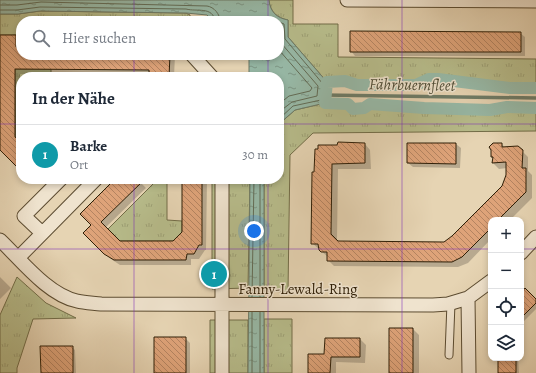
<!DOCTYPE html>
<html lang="de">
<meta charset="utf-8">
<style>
body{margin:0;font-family:Alegreya,serif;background:#f6f6f7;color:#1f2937}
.controls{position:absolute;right:12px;bottom:12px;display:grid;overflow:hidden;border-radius:8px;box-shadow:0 2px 6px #0003}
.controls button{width:36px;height:36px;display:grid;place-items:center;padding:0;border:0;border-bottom:1px solid #e0e1e3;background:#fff;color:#1f2937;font:20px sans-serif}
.you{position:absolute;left:254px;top:231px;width:14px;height:14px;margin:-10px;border:3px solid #fff;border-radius:50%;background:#1a73e8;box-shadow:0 0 0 6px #1a73e833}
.badge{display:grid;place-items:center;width:26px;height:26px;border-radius:50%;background:#d93025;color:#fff;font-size:13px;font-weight:700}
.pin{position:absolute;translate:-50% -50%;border:2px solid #fff;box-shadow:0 1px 4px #0006}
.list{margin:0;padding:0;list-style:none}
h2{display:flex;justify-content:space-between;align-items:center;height:52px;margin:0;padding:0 16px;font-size:17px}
h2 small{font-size:13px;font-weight:400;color:#747a83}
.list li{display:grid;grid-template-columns:26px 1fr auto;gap:12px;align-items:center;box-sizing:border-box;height:60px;padding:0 16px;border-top:1px solid #e0e1e3}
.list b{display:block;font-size:15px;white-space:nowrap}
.list p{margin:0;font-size:13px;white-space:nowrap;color:#747a83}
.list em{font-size:13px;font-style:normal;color:#747a83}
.icon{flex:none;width:22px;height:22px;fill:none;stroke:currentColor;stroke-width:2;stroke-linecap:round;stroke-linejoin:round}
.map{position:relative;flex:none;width:536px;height:373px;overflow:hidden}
.search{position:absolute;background:#fff;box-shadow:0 2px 6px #0003;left:16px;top:16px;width:268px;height:44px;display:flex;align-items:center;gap:10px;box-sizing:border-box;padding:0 14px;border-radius:16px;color:#747a83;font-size:15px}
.panel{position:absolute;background:#fff;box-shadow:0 2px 6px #0003;left:16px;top:72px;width:268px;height:112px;border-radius:16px}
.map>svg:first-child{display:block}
.park{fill:url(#park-tufts);stroke:#726d48}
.water{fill:url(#water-ripples);stroke:#6d7b67}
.shadow{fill:#0003}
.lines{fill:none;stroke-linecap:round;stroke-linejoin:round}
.shore{stroke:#626c56;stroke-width:1}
.stream{stroke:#6d7b67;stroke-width:3.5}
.canal{stroke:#97b9a7;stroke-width:12}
.building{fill:url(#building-back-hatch);stroke:#2e1e06}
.lane-casing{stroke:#5c4c31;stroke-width:9}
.street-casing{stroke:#5c4c31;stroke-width:15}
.lane{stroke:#efe3ce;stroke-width:7}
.street{stroke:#efe3ce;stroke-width:13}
.grid{fill:none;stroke:#7b2cbf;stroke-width:1;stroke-opacity:0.55}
.labels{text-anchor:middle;stroke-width:3;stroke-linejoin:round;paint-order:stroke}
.street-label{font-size:15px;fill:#2e1e06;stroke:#efe3ce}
.water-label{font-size:16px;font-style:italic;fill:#4e4c36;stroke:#efe3ce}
</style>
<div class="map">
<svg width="536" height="373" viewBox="0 0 536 373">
<defs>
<pattern id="park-tufts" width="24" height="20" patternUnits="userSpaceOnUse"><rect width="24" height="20" fill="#b7bc8b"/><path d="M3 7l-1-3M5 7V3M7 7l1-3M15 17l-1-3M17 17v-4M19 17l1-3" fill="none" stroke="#9ea176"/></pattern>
<pattern id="water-ripples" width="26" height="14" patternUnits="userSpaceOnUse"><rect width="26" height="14" fill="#97b9a7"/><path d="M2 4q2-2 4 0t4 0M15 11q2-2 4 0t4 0" fill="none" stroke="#7c9686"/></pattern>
<pattern id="building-back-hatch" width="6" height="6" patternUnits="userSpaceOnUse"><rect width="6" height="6" fill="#dea379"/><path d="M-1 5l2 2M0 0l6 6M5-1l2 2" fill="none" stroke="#b48461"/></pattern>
</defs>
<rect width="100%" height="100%" fill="#e6d4b3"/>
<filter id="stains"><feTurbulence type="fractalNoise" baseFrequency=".005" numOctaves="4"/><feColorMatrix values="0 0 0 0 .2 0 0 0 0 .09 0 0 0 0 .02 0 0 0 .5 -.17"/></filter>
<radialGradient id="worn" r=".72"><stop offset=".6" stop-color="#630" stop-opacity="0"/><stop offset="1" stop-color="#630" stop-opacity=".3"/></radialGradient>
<path class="park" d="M269,0h24v24h45v33l198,2v29h-26l-72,-9h-9l-13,6h-59l-12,-4 -18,1 -39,-45v-17c-11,-2 -18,-8 -19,-20z
M40,11l146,2 4,2v6h-169v14h-21v-21h18z
M15,69h36v8h4h-34v65l-6,-5z
M325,103l23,1 5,5 11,-1 6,-4 54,4 66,2 17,-3 29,1v23l-223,2 -23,22 -2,137 -24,-1v-112h15v-55l16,-14z
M158,179h9v41l15,1v11l-9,9h-53l-12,-12z
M212,179h38l-2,109 -36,1z
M17,277l29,26 30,15 -43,1 -16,49v5h-17v-58z
M264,319h28v54h-28z
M210,320h38v53h-38z"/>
<path class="water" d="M0,0h269c1,12 8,18 19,20v17l39,45 -2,21 -30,7 -16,14v-47h-30v-18l-3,-4h33v-34h-66l-6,-6 -21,-2 -146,-2 -22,3h-18z
M250,179h14v194h-16z"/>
<path class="shadow" d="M520,33l5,4v19h-170l-4,-5z
M0,36h15l6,6v13h154l-1,22h-24v-2l-130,-1 1,95 -21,-20z
M365,144l5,6 1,19h-33l-1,71 1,2 107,1 8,-6 50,-51 4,-11v-7l-8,1 -6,-6 1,-4 -2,-2 10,-13 3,4 17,3 6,6v14l4,4v23l-22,22h-19v19l-23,24 -10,4 -124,-1 -6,-6v-3l-16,-14 1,-70z
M456,144l5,4 -1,20 -47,-1 -5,-4z
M116,179h21l9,9 -41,40 14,14h55l9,-9v-54h24l-1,71h-1l-6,9h-8v6h-71l-9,-6 -26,-26 8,-8z
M0,277l11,11 -11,11z
M521,294l15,6v9l-15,15z
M413,329l6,6v38h-29z
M185,338l5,5v30h-35z
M360,339l6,6 -1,18 -29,-1v11h-27l16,-18z
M72,347l3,3 1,23h-34z
M499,358h19l1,15h-20z"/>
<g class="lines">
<path class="shore" d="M0,5h17l24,-3 166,4c7,1 13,8 13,15
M0,10h17l23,-3 146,2c11,3 27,-3 29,12
M279,22l5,2 1,15 38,45 -2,16 -28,6 -14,13
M279,39l2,4 37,43 -1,10 -25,6 -13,10
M279,50l33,38 -2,3 -21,5 -10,8
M252,297l2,-118
M260,297v-118
M260,312v61
M252,373v-61"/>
<path class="stream" d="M323,95l213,3"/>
<path class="canal" d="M536,88h-26l-72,-9h-9l-13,6h-59l-12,-4 -18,1 -2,21 23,1 5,5 11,-1 6,-4 54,4 66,2 17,-3 29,1"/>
</g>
<path class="building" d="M350,31l171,1v20h-171z
M0,35h16v12h5v8h149l-1,22h-20v-7l-134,-1v68l6,5v29l-21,-21z
M338,142l27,1v20l-33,1 -1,70 7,7 106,1 8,-6 50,-50 4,-11v-13l-14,1 1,-6h-2v-7l-2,-3 4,-4h9v4l16,-1 5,4 -1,18h4v24l-28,28h-7v8l-29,29 -10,5 -125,-1v-9h-6l-2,-2 -1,-6h-7l1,-72h2l1,-23h3v-4h19z
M407,143h49v21l-49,-1z
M115,179h30l-44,43 19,19h53l9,-9v-53h20v66h-3l-5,9h-7l-1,6h-72l-10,-6 -21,-21 8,-8 -11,-11z
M525,288l11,11v4l-15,15v-25z
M389,328h24v45h-24z
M154,337h32v36h-32z
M325,338h35v19h-29l-1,16h-22v-19h16z
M40,346h33v27h-32z
M498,358h18v15h-18z"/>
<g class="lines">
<defs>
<path id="lane" d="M449,355l2,-52"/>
<path id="street" d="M347,0l189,1
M192,55l20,22
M222,179v194
M42,233l-18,-17 37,-37
M0,240c21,20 48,55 77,61 8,2 16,2 24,3l332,1 15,-1 20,-6 23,-17
M521,253l15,-16
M18,258l78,-79
M468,298l1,75"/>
</defs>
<use href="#lane" class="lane-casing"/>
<use href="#street" class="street-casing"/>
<use href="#lane" class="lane"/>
<use href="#street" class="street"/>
</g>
<path class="grid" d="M134,0v21M268,0v21M402,0v373M134,55v22M268,55v22M0,124h21M279,124h257M134,179v194M268,179v194M0,249h491M521,249h15"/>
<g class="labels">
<g class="street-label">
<text x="298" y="294">Fanny-Lewald-Ring</text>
</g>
<g class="water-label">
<text transform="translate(412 84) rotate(1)" y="6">Fährbuernfleet</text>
</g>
</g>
<rect width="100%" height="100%" filter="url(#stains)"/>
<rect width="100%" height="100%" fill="url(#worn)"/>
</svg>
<div class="controls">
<button>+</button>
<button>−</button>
<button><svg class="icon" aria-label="locate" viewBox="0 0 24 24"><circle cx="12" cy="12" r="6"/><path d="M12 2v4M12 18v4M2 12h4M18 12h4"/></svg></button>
<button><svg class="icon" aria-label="layers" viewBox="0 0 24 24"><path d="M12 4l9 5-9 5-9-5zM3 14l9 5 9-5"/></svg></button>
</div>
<div class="you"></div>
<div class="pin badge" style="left:214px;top:274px;background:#0f9aa8">1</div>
<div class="search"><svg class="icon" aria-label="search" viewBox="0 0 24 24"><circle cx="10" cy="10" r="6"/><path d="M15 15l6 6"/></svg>Hier suchen</div>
<section class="panel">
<h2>In der Nähe<small></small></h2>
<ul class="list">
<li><span class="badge" style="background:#0f9aa8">1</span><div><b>Barke</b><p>Ort</p></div><em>30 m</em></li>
</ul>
</section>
</div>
